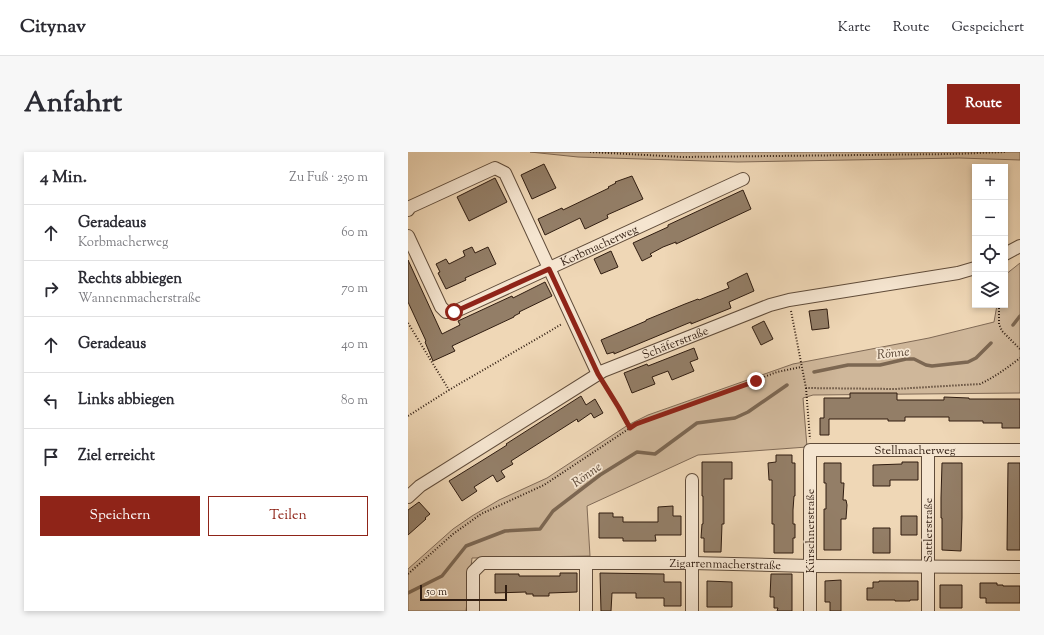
<!DOCTYPE html>
<html lang="de">
<meta charset="utf-8">
<style>
body{margin:0;font-family:"Sorts Mill Goudy",serif;background:#f7f7f7;color:#2b2b33}
.controls{position:absolute;right:12px;top:12px;display:grid;overflow:hidden;border-radius:0px;box-shadow:0 2px 6px #0003}
.controls button{width:36px;height:36px;display:grid;place-items:center;padding:0;border:0;border-bottom:1px solid #e1e1e2;background:#fff;color:#2b2b33;font:20px sans-serif}
.scale{position:absolute;left:12px;bottom:10px;width:87px;box-sizing:border-box;padding-left:4px;border:2px solid #301d11;border-top:0;font-size:11px;line-height:14px;white-space:nowrap;color:#301d11;-webkit-text-stroke:3px #f5e5d0;paint-order:stroke}
.stop{position:absolute;width:12px;height:12px;margin:-9px;border:3px solid #8f2418;border-radius:50%;background:#fff}
.stop.end{background:#8f2418;border-color:#fff;box-shadow:0 1px 4px #0008}
.list{margin:0;padding:0;list-style:none}
h2{display:flex;justify-content:space-between;align-items:center;height:52px;margin:0;padding:0 16px;font-size:17px}
h2 small{font-size:13px;font-weight:400;color:#7c7c81}
.list li{display:grid;grid-template-columns:26px 1fr auto;gap:12px;align-items:center;box-sizing:border-box;height:56px;padding:0 16px;border-top:1px solid #e1e1e2}
.list b{display:block;font-size:15px;white-space:nowrap}
.list p{margin:0;font-size:13px;white-space:nowrap;color:#7c7c81}
.list em{font-size:13px;font-style:normal;color:#7c7c81}
.actions{display:flex;gap:8px;padding:12px 16px}
.actions a{flex:1;padding:9px 0;border:1px solid #8f2418;border-radius:0px;text-align:center;font-size:14px;color:#8f2418}
.actions .main{background:#8f2418;color:#fff}
.icon{flex:none;width:22px;height:22px;fill:none;stroke:currentColor;stroke-width:2;stroke-linecap:round;stroke-linejoin:round}
.map{position:relative;flex:none;width:612px;height:459px;overflow:hidden;border-radius:0px}
header{display:flex;align-items:center;gap:24px;box-sizing:border-box;height:56px;padding:0 20px;background:#fff;border-bottom:1px solid #e1e1e2}
header strong{font-size:19px}
nav{display:flex;gap:22px;margin-inline-start:auto;font-size:14px}
.intro{display:flex;align-items:center;justify-content:space-between;box-sizing:border-box;height:96px;padding:0 24px}
h1{margin:0;font-size:28px}
.button{padding:10px 18px;border-radius:0px;background:#8f2418;color:#fff;font-size:14px;font-weight:700}
main{display:flex;gap:24px;padding:0 24px}
aside{flex:1;background:#fff;border-radius:0px;box-shadow:0 2px 6px #0003}
.map>svg:first-child{display:block}
.green{fill:#cfb79a;stroke:#806a56}
.lines{fill:none;stroke-linecap:round;stroke-linejoin:round}
.stream{stroke:#7c6752;stroke-width:3.5}
.building{fill:#937e67;stroke:#301d11}
.minor-casing{stroke:#604c3a;stroke-width:14}
.path{stroke:#301d11;stroke-width:2;stroke-dasharray:1 2;stroke-linecap:butt}
.minor{stroke:#f5e5d0;stroke-width:12}
.route{stroke:#8f2418;stroke-width:5}
.labels{text-anchor:middle;stroke-width:3.5;stroke-linejoin:round;paint-order:stroke}
.street-label{font-size:12px;fill:#301d11;stroke:#f5e5d0}
.water-label{font-size:13px;font-style:italic;fill:#5c4837;stroke:#f5e5d0}
</style>
<header>
<strong>Citynav</strong>
<nav><a>Karte</a><a>Route</a><a>Gespeichert</a></nav>
</header>
<div class="intro"><h1>Anfahrt</h1><a class="button">Route</a></div>
<main>
<aside>
<h2>4 Min.<small>Zu Fuß · 250 m</small></h2>
<ul class="list">
<li><svg class="icon" aria-label="ahead" viewBox="0 0 24 24"><path d="M12 20V5M6 11l6-6 6 6"/></svg><div><b>Geradeaus</b><p>Korbmacherweg</p></div><em>60 m</em></li>
<li><svg class="icon" aria-label="right" viewBox="0 0 24 24"><path d="M7 20v-9h11M14 6l5 5-5 5"/></svg><div><b>Rechts abbiegen</b><p>Wannenmacherstraße</p></div><em>70 m</em></li>
<li><svg class="icon" aria-label="ahead" viewBox="0 0 24 24"><path d="M12 20V5M6 11l6-6 6 6"/></svg><div><b>Geradeaus</b></div><em>40 m</em></li>
<li><svg class="icon" aria-label="left" viewBox="0 0 24 24"><path d="M17 20v-9H6M10 6l-5 5 5 5"/></svg><div><b>Links abbiegen</b></div><em>80 m</em></li>
<li><svg class="icon" aria-label="arrive" viewBox="0 0 24 24"><path d="M6 21V4h12l-3 4 3 4H6"/></svg><div><b>Ziel erreicht</b></div></li>
</ul>
<div class="actions"><a class="main">Speichern</a><a>Teilen</a></div>
</aside>
<div class="map">
<svg width="612" height="459" viewBox="0 0 612 459">
<rect width="100%" height="100%" fill="#efd7b6"/>
<filter id="stains"><feTurbulence type="fractalNoise" baseFrequency=".005" numOctaves="4"/><feColorMatrix values="0 0 0 0 .2 0 0 0 0 .09 0 0 0 0 .02 0 0 0 .5 -.17"/></filter>
<radialGradient id="worn" r=".72"><stop offset=".6" stop-color="#630" stop-opacity="0"/><stop offset="1" stop-color="#630" stop-opacity=".3"/></radialGradient>
<path class="green" d="M122,0h490v8l-61,-2 -221,4 -160,-5z
M612,111v130l-207,2 -10,3 4,49 -109,8 -111,51 3,50 -118,2 -6,53h-58v-42l45,-40 19,-13 27,-16 48,-22 81,-53 20,-10 145,-51 136,-26 65,-16 3,-17h8v-30z"/>
<g class="lines">
<path class="stream" d="M605,173l7,-9
M406,220l34,-7h32l26,-6h8l12,6 6,1 36,-4 8,-4 15,-15
M0,441l34,-17 24,-30 39,-15 35,-2 13,-18 47,-36 37,-23 18,2 42,-31 38,-5 13,-6 39,-27"/>
</g>
<path class="building" d="M136,12l12,24 -24,11 -11,-24z
M224,24l11,23 -36,16 1,3 -23,11 -5,-11 -35,17 -7,-16 24,-11 1,2 46,-22 -1,-1 8,-4 -1,-1z
M87,26l12,24 -38,19 -12,-24z
M335,38l8,19 -75,35v-2l-13,5 -13,7 2,2 -10,5 -9,-18 35,-16v-2z
M64,95l3,6 13,-6 8,17 -31,14 1,2 -20,9 -8,-16 2,-1 -4,-8 10,-5 3,5 16,-8 -2,-5z
M203,99l7,16 -17,7 -7,-15z
M0,108l34,74 18,-9 -2,-4 54,-25 1,2 32,-16 7,14 -33,16 1,1 -6,3v1l-62,29 3,5 -22,10 -8,-19 1,-1 -18,-39z
M339,121l7,18 -25,11 2,6 -40,16v-2l-77,32v-2l-7,2 -6,-14 45,-19v-1l39,-16 13,-5 1,1 30,-12 -2,-5z
M419,157l2,19 -17,2 -3,-19z
M356,169l9,18 -12,6 -9,-18z
M286,196l4,11 -8,3 4,9 -22,9 -4,-9 -16,6 3,7 -23,9 -8,-20 23,-9 1,2z
M442,241h47v7h47v-3l25,1v1h51v29h-18v-5h-19v-2h-34v-4h-44v4h-17v-2h-59v16h-9v-17h4v-20h26z
M173,244l5,9 9,-6 8,14 -9,5 -3,-5 -13,9 -1,-3 -66,42 2,3 -12,7 4,6 -8,5 -4,-7 -19,12 3,4 -15,10 -13,-20 34,-21 24,-15 -1,-1z
M368,303h16v8h3v33h-1l-1,14v14h2v14h-2v15h-19v-29h-2v-44h-3l-1,-17 8,-1z
M294,310h30v17h-8v45h-2l-1,28h-17v-14h-3l1,-14h1v-28h-1z
M494,310h16v18h-28v6h-17v-21l29,-1z
M416,311h17v20h3l-1,17h3l1,5 -1,14h-5v31h-17v-41h2v-26h-2z
M534,311h20v55l-1,33 -19,-1v-32h-1v-20z
M600,311h12v87h-13z
M11,350l11,12 -5,4 1,1 -18,16v-25z
M265,354v10h8v19h-26l1,6h-33v-3h-24v-25h14v4h10v5h35v-15z
M493,364h16v19h-16z
M465,376h17v25h-17z
M152,421h17v19l-28,1v3h-16v-2h-7v-2l-31,1v-19h24v2h41z
M192,421l64,1v8h17v24h-17v-8h-28v-5h-24l-1,18h-10z
M363,422h21v37h-15l1,-3h-4v-11h-4z
M433,428v31h-11v-9h-5v-21z
M299,429l25,1v25h-25z
M471,429h39v19h-8v1h-15v-1h-28v-12h6v-6h6z
M572,431h17v2h6v1h17v17h-34v-5h-6z
M532,433h22v23h-22z"/>
<g class="lines">
<defs>
<g id="minor">
<path d="M0,58l2,-3 85,-39 10,5 93,201"/>
<path id="s1" d="M0,84l33,71 5,5h8l289,-133"/>
<path d="M597,102l15,-8"/>
<path d="M520,298v161"/>
<path d="M284,328v131"/>
<path id="s2" d="M0,345l12,-11 183,-115 167,-66 19,-5 169,-27 17,-5"/>
<path d="M178,411v48"/>
<path id="s3" d="M65,459v-39l9,-9h210l118,3 210,1"/>
<path id="s4" d="M402,459v-161h210"/>
</g>
</defs>
<use href="#minor" class="minor-casing"/>
<path class="path" d="M182,0l93,5 270,-3 53,-2
M591,153v19l3,7 18,18
M383,159l15,77 89,1 85,-5c15,-7 27,-16 40,-26
M0,171l41,67
M196,231l26,44
M398,236l4,51
M0,264l41,-26 113,-66
M0,422l45,-40 28,-20 63,-29 92,-61 70,-25 71,-27 24,-5"/>
<use href="#minor" class="minor"/>
</g>
<g class="lines">
<path class="route" d="M46,160l95,-43 49,105 21,34 11,20 6,-4 120,-43"/>
</g>
<g class="labels">
<g class="street-label">
<text dy="4" stroke="none"><textPath href="#s1" startOffset="253">Korbmacherweg</textPath></text>
<text dy="4" stroke="none"><textPath href="#s2" startOffset="310">Schäferstraße</textPath></text>
<text dy="4" stroke="none"><textPath href="#s4" startOffset="266">Stellmacherweg</textPath></text>
<text transform="translate(520 378) rotate(-90)" y="4">Sattlerstraße</text>
<text transform="translate(402 379) rotate(-90)" y="4">Kürschnerstraße</text>
<text dy="4" stroke="none"><textPath href="#s3" startOffset="295">Zigarrenmacherstraße</textPath></text>
</g>
<g class="water-label">
<text transform="translate(485 200) rotate(-6)" y="5">Rönne</text>
<text transform="translate(178 322) rotate(-36)" y="5">Rönne</text>
</g>
</g>
<rect width="100%" height="100%" filter="url(#stains)"/>
<rect width="100%" height="100%" fill="url(#worn)"/>
</svg>
<div class="controls">
<button>+</button>
<button>−</button>
<button><svg class="icon" aria-label="locate" viewBox="0 0 24 24"><circle cx="12" cy="12" r="6"/><path d="M12 2v4M12 18v4M2 12h4M18 12h4"/></svg></button>
<button><svg class="icon" aria-label="layers" viewBox="0 0 24 24"><path d="M12 4l9 5-9 5-9-5zM3 14l9 5 9-5"/></svg></button>
</div>
<div class="scale">50 m</div>
<div class="stop" style="left:46px;top:160px"></div>
<div class="stop end" style="left:348px;top:229px"></div>
</div>
</main>
